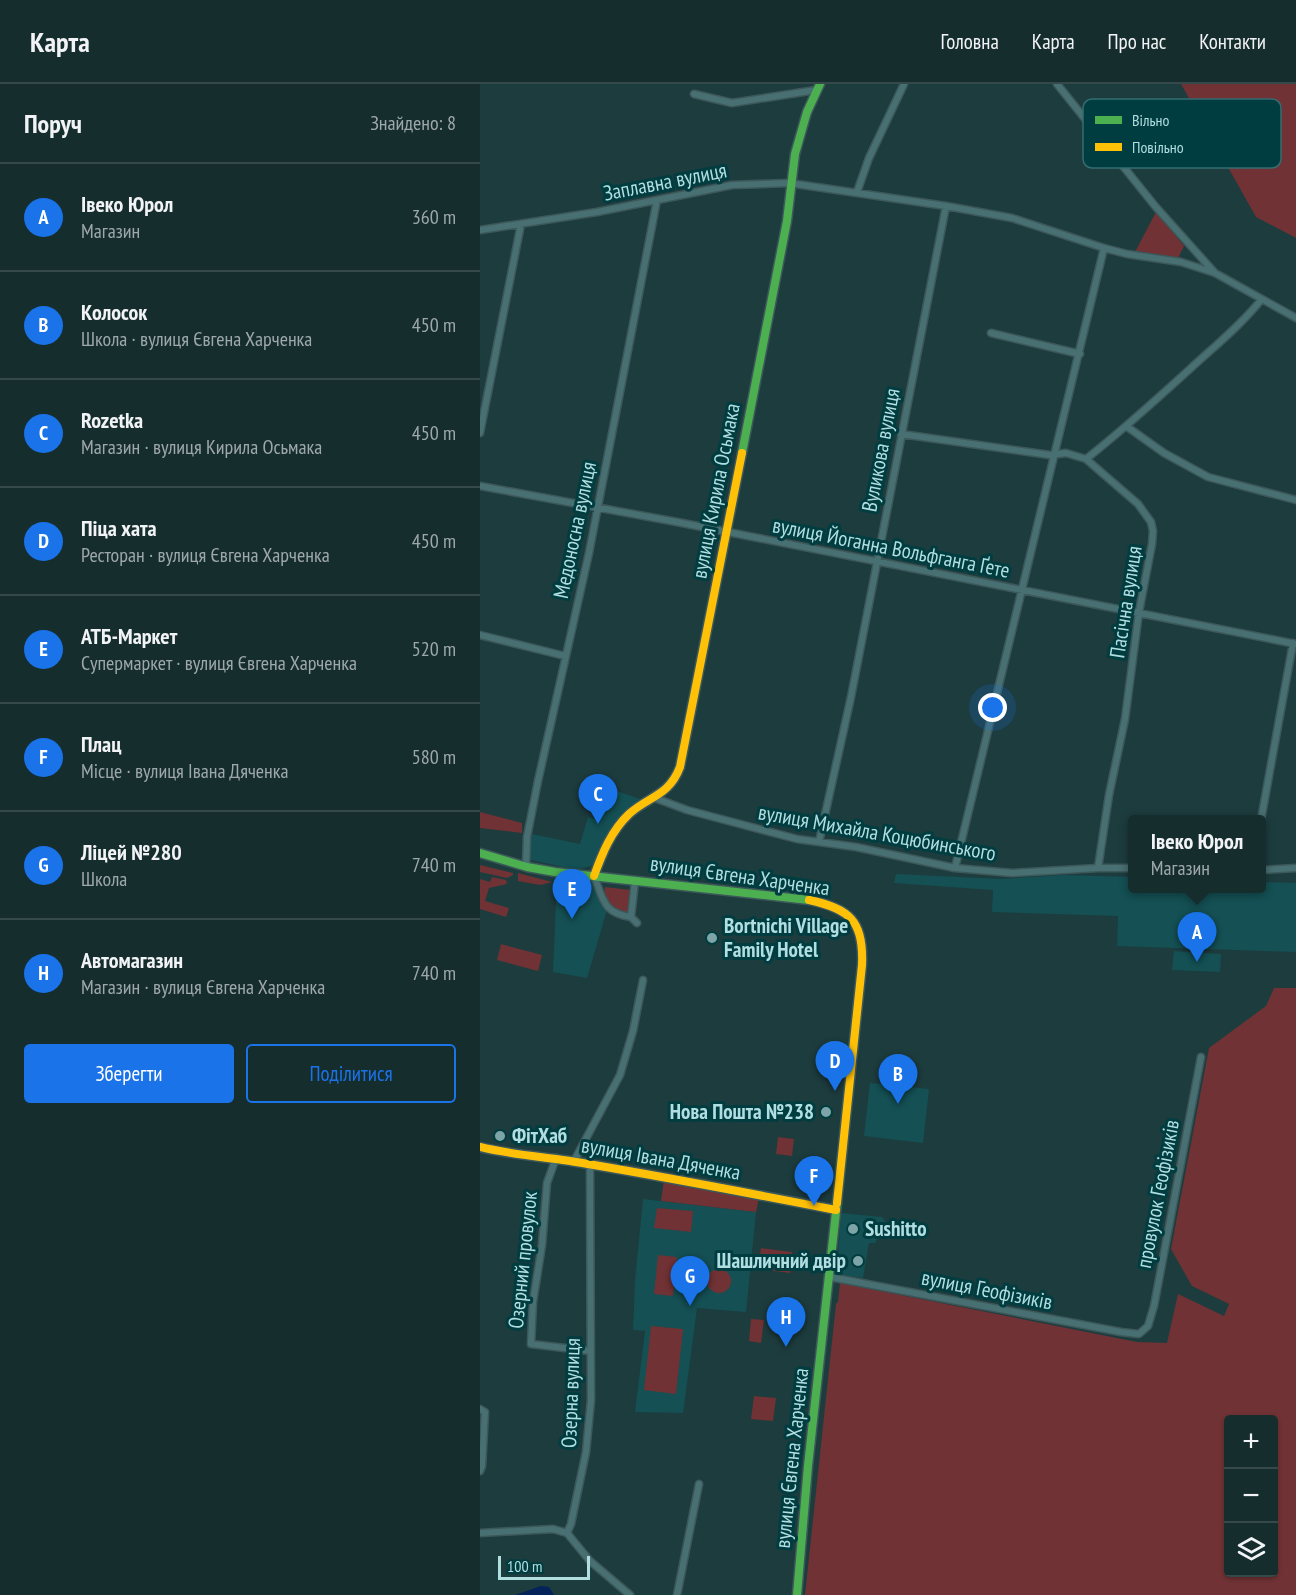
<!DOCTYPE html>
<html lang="uk">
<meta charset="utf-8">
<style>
body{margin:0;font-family:"PT Sans Narrow",sans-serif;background:#23393a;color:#f1f3f6}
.controls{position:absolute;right:18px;bottom:18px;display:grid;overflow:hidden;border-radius:6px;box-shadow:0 2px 4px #0004}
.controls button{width:54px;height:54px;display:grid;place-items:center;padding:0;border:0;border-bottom:2px solid #35494a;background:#162d2e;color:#f1f3f6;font:30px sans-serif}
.scale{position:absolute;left:18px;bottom:15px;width:92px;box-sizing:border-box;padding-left:6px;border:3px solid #b1dee1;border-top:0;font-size:16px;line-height:21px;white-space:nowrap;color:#b1dee1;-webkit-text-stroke:4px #003d41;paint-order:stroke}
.you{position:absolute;left:513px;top:624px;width:21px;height:21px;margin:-15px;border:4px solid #fff;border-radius:50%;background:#1a73e8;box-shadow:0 0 0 9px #1a73e833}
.badge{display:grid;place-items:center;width:39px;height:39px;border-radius:50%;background:#1a73e8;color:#fff;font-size:20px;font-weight:700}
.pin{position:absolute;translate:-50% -50px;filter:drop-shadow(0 2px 3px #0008)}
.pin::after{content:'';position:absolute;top:32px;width:21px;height:18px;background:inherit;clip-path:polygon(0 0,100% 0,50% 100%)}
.popup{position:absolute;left:648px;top:731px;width:138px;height:78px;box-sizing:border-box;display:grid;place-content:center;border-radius:6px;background:#162d2e;filter:drop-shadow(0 2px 4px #0005);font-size:20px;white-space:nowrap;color:#9ea8aa}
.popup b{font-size:22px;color:#f1f3f6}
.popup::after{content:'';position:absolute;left:50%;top:100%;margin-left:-12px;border:12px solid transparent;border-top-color:#162d2e}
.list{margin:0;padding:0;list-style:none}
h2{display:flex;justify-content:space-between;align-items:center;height:78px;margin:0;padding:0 24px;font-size:26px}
h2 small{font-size:20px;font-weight:400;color:#9ea8aa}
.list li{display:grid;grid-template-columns:39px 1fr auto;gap:18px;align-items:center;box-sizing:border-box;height:108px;padding:0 24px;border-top:2px solid #35494a}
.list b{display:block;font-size:22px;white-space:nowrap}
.list p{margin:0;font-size:20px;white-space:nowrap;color:#9ea8aa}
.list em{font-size:20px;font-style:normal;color:#9ea8aa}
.actions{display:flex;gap:12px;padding:18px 24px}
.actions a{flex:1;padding:14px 0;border:2px solid #1a73e8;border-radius:6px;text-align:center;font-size:21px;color:#1a73e8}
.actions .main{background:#1a73e8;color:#fff}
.icon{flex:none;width:33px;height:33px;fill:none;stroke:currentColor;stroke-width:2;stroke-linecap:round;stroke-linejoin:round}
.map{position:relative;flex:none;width:816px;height:1511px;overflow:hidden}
header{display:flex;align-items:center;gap:36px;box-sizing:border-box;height:84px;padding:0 30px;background:#162d2e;border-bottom:2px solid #35494a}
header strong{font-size:28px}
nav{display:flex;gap:33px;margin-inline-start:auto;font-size:21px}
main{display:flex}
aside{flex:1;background:#162d2e}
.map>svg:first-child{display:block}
.built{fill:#145054}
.green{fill:#703234;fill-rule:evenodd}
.water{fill:#05235b}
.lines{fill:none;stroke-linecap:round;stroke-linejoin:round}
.street-casing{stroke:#3d585a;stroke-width:9}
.fast-casing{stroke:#3d585a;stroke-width:11}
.slow-casing{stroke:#3d585a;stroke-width:11}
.street{stroke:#487072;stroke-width:6}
.fast{stroke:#4caf50;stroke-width:8}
.slow{stroke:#ffc107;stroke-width:8}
.poi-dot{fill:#7da5a8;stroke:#003d41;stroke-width:2}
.labels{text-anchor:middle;stroke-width:6;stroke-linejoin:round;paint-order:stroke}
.street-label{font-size:21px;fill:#b1dee1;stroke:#003d41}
.poi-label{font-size:21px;font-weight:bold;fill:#b1dee1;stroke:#003d41;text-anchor:start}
.key{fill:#003d41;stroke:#356d71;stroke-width:1.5}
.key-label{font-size:16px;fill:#b1dee1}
</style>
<header>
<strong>Карта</strong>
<nav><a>Головна</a><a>Карта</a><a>Про нас</a><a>Контакти</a></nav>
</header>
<main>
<aside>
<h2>Поруч<small>Знайдено: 8</small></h2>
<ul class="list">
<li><span class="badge">A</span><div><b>Івеко Юрол</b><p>Магазин</p></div><em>360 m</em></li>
<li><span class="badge">B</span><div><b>Колосок</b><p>Школа · вулиця Євгена Харченка</p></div><em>450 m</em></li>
<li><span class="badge">C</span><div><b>Rozetka</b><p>Магазин · вулиця Кирила Осьмака</p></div><em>450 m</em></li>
<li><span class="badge">D</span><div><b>Піца хата</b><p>Ресторан · вулиця Євгена Харченка</p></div><em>450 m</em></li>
<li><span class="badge">E</span><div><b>АТБ-Маркет</b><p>Супермаркет · вулиця Євгена Харченка</p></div><em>520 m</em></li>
<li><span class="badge">F</span><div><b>Плац</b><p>Місце · вулиця Івана Дяченка</p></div><em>580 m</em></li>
<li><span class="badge">G</span><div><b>Ліцей №280</b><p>Школа</p></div><em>740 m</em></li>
<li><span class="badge">H</span><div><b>Автомагазин</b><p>Магазин · вулиця Євгена Харченка</p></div><em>740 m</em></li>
</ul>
<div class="actions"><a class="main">Зберегти</a><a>Поділитися</a></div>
</aside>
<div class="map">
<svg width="816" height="1511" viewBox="0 0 816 1511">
<rect width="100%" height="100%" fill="#1d3c3e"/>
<path class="built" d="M134,706l26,9 -27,30 -13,20 -3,9 -6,8 -14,4 -50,-11 5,-25 48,10 8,-27 6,2 8,-28 10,4z
M416,790l105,5 64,-4 67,2v11h130v-6l34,1v69l-179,-6 1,-30 -126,-4 1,-22 -99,-7z
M77,795l37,3 8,23 5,5 -20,68 -34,-6z
M694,867l47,3 -1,18 -48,-2z
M390,999l59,6 -6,54 -59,-7z
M163,1115l113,13 -10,100 -49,-4 -14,105 -48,-1 10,-81 -12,-1 2,-49z
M361,1129l41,4 4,5 -11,21h-6l-6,35 -20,-3 -6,-6z"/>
<path class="green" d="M701,0h115v154l-40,-21z
M676,128l28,34 -6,12 -43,-6z
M0,728l42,11v10l-42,-5z
M0,781l33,8v2l-6,3 -27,-6z
M38,789l34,9 -12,3 -22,-4z
M12,793l14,3 1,4 -18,4 -4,13 24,7 -3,9 -26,-8v-30l10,3z
M125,803l26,3 -2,22c-14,0 -27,-9 -24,-25z
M21,860l41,11 -4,16 -41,-11z
M794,904h22v607h-491l31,-291 2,-2 2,-19 297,59 30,1 11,-49 46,22 5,-12 -37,-18 -21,-37 38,-201 57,-42zM748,1336h46v152h-46z
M298,1053l16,2 -2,17 -16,-2z
M184,1096l95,18 -3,14 -95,-11z
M177,1124l36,3 -2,21 -37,-4z
M281,1164l31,4 -2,21 -32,-4z
M178,1171l19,2 -4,39 -19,-2z
M227 1197a12 12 0 1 1 24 0a12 12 0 1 1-24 0Z
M271,1235l13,1 -3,23 -12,-2z
M171,1242l32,3 -7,65 -32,-4z
M274,1312l22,2 -3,23 -22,-2z"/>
<path class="water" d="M61,1502l8,1 5,8h-39z"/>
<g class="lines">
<defs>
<path id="street" d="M577,0l98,122 60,67 81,45
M214,10l38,9 84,-13
M377,108l12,-34 35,-74
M0,146l117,-18 135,-27 57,-2 157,23 66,12 92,30 23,6 54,8 34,11
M511,249l89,21
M646,342l38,27 44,24 88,23
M0,349l41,-209
M421,350l149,21 16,-2 20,6 52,45 13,18 2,9 -1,13 -13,68 -14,107 -16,76 -11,73
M606,375c37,-29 71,-60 105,-91 24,-22 50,-43 70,-68
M0,402l197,36 619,122
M0,551l85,21
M175,714l32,12 110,29 59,8 99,21 57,5 86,-5h34
M781,736l32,-177
M339,758l32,-145 95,-491
M46,782l1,-29 11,-56 51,-228 68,-353
M475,784l149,-620
M782,786l34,-2
M114,792c9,23 9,37 37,41
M155,797l-4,36 6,6
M76,1074l-9,25 -5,62 -9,57 -2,42 59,7
M94,1077l46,-86 13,-44 10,-51
M110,1080l1,236 -5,52 -15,72 -4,9 23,28 40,34
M350,1193l291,55 18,2 9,-8 6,-20 47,-249
M0,1325l5,3 -3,54 -2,5
M0,1449l73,-4 14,4
M197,1511l22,-111"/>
<path id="fast" d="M262,369l45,-232 8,-67 12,-42 13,-28
M0,769l47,14 28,5 254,28
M317,1511l11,-129 29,-263"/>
<path id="slow" d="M114,792c8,-22 17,-45 35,-62 20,-18 40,-18 51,-47l62,-314
M329,816c41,9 55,21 53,65l-25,238
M0,1063c36,9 72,10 108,17 83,14 166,30 248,46"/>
</defs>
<use href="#street" class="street-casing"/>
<use href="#fast" class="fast-casing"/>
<use href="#slow" class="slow-casing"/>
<use href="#street" class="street"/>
<use href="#fast" class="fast"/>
<use href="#slow" class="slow"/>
</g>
<g class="poi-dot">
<circle cx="232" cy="854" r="6"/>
<circle cx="346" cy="1028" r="6"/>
<circle cx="20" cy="1052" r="6"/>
<circle cx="373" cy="1145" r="6"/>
<circle cx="378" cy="1177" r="6"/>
</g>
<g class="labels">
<g class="street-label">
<text transform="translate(185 98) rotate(-11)" y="7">Заплавна вулиця</text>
<text transform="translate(401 366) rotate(-79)" y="7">Вуликова вулиця</text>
<text transform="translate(236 407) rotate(-79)" y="7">вулиця Кирила Осьмака</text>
<text transform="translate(95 446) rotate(-78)" y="7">Медоносна вулиця</text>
<text transform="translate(411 464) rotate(11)" y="7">вулиця Йоганна Вольфганга Ґете</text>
<text transform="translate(646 518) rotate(-81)" y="7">Пасічна вулиця</text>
<text transform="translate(397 749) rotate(10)" y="7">вулиця Михайла Коцюбинського</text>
<text transform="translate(260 792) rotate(8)" y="7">вулиця Євгена Харченка</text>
<text transform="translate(181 1075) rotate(10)" y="7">вулиця Івана Дяченка</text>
<text transform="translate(678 1110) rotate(-79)" y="7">провулок Геофізиків</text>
<text transform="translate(43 1176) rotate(-84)" y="7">Озерний провулок</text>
<text transform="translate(507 1206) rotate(11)" y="7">вулиця Геофізиків</text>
<text transform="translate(91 1309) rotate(-88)" y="7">Озерна вулиця</text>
<text transform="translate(312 1374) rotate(-84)" y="7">вулиця Євгена Харченка</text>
</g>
<g class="poi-label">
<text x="244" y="849">Bortnichi Village<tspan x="244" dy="24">Family Hotel</tspan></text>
<text x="334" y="1035" text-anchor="end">Нова Пошта №238</text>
<text x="32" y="1059">ФітХаб</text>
<text x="385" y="1152">Sushitto</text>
<text x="366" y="1184" text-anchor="end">Шашличний двір</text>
</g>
</g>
<rect x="603" y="15" width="198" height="69" rx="9" class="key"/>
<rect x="615" y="32" width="27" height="8" fill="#4caf50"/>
<rect x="615" y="59" width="27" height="8" fill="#ffc107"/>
<g class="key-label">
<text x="652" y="42">Вільно</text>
<text x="652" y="69">Повільно</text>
</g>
</svg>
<div class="controls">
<button>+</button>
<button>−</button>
<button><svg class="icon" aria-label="layers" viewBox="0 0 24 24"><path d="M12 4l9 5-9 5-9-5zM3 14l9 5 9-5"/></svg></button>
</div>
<div class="scale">100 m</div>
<div class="you"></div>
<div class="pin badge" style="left:717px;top:878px">A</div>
<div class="popup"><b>Івеко Юрол</b>Магазин</div>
<div class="pin badge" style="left:418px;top:1020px">B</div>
<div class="pin badge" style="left:118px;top:740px">C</div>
<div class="pin badge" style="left:355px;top:1007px">D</div>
<div class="pin badge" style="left:92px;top:835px">E</div>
<div class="pin badge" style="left:334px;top:1122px">F</div>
<div class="pin badge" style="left:210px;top:1222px">G</div>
<div class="pin badge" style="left:306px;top:1263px">H</div>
</div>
</main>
